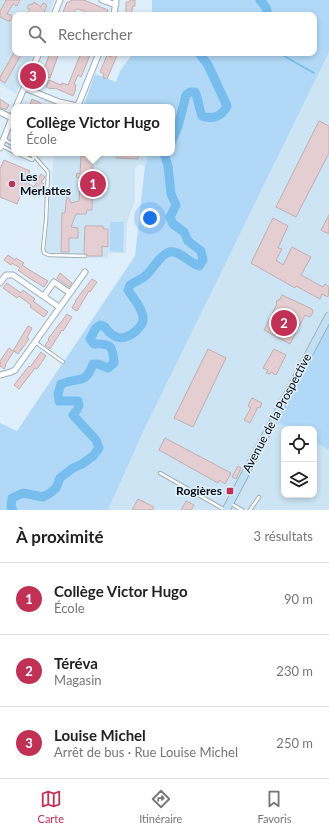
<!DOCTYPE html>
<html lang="fr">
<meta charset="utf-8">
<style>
body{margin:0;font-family:Lato,sans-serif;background:#f2f2f2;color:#222}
.controls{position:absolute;right:12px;bottom:12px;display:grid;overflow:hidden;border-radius:8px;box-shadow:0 2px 6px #0003}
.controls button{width:36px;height:36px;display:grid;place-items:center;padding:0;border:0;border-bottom:1px solid #e0e0e0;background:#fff;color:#222;font:20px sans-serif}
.you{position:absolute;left:150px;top:218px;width:14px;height:14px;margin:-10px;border:3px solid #fff;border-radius:50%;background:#1a73e8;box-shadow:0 0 0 6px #1a73e833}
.badge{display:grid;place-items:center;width:26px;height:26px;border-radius:50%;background:#c13156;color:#fff;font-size:13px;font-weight:700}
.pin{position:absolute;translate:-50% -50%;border:2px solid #fff;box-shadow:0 1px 4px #0006}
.popup{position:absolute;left:11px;top:104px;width:164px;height:52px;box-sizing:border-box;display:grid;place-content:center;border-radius:8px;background:#fff;filter:drop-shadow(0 1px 3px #0005);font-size:13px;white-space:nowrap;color:#767676}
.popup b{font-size:15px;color:#222}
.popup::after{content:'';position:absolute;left:50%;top:100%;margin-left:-8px;border:8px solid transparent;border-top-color:#fff}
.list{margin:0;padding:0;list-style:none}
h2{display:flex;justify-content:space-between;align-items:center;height:52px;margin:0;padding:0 16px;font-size:17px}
h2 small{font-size:13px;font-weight:400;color:#767676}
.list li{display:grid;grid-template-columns:26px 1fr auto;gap:12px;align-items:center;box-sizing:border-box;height:72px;padding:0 16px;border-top:1px solid #e0e0e0}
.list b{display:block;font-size:15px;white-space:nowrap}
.list p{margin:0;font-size:13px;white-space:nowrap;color:#767676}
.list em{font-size:13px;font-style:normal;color:#767676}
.icon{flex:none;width:22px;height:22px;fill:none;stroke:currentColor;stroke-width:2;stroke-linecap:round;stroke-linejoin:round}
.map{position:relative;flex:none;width:329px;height:510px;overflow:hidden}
.search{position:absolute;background:#fff;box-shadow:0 2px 6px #0003;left:12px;right:12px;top:12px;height:44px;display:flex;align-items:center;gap:10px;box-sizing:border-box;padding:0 14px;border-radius:8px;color:#767676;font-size:15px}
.sheet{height:268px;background:#fff}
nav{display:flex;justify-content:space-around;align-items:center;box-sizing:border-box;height:56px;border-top:1px solid #e0e0e0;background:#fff;font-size:11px;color:#767676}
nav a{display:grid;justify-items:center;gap:2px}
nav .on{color:#c13156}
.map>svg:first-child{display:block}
.built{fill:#cce4f4}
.green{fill:#b1d9f7}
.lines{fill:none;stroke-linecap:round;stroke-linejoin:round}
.stream{stroke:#77bdee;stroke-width:1.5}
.river{stroke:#77bdee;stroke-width:9}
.building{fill:#e4ced1;stroke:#c3aeb0}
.lane-casing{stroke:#9eaeba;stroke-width:4.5}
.street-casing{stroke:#9eaeba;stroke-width:7}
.secondary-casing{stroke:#9eaeba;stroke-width:9}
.lane{stroke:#fff;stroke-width:2.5}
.street{stroke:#fff;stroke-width:5}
.secondary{stroke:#c2e0f3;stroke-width:7}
.poi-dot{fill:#c13156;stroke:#deeefb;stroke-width:1.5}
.labels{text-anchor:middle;stroke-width:3.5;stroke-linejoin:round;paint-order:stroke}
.poi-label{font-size:12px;font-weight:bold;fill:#0c1115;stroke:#deeefb;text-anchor:start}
.street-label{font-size:12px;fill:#0c1115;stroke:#deeefb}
</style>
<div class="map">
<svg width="329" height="510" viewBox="0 0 329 510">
<rect width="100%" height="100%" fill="#deeefb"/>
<path class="built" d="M0,0h54l-6,15h-33v38h18l-17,41 -16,-10z
M329,52v272l-51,98 12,7h-6v66h30v-53l15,8v60h-221l35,-78z
M54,153h95l-4,13 -6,-1 -4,3v33l-8,21 -1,31h-18v5h-46v-5l-16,-1 -1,-3 3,-22z"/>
<path class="green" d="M152,0h177v52l-186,380 -35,78h-108v-87l17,8 118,-175 10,-90 4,-13h23v-46h-89l12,-33 21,8 4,-11 13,-18h181v-38h-162z
M110,222h14l-1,30 -13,-1z
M329,324v126l-15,-8v-13h-24l-12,-7z"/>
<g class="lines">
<path class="stream" d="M279,53l35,20"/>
<path class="river" d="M260,0c3,4 9,9 7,15
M172,140l6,-13 8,-32 4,-3h5c3,5 4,17 7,24 11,4 20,0 25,-10l-19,-41 -9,-12
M79,406l-1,-5h-19l-1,-7 3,-10c18,-8 24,2 32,-20h5l10,4 6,-5c-1,-17 -3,-20 -20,-19l-4,-5 6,-11 4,-3 5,2c9,13 19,14 31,4 3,-3 6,-6 7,-10 1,-11 -9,-22 -15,-31l2,-5c4,-3 10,-5 14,-8 8,-5 18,-28 30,-25 9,2 16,11 25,14l4,-6 -2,-9 -13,-10 -4,-9 -11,-8 -3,-7 6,-12 -5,-11 -3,-28 -4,-13
M13,510l-2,-2 1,-10 11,-5 20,4 7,-4 6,-5 4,-10 13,-10 9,-4 11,-8 6,-8 -3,-8 -23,-25 4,-5"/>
</g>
<path class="building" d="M5,0h15l-3,6 -4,-2 -6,10 4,1 1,3 -2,3h-2l-8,-4v-6l6,-10z
M72,0h12l24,10 -2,5h-12l-16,-6h-2l-3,6h-11l5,-13h2z
M130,0h5v6h-2l-2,9h-5v-13h4z
M34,2l7,5 2,-4 4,2 -3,7 5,3h-16l-5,-3 2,-3 -3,-1 3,-4 2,1z
M14,53h8l-17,30 -5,-3v-3z
M50,53h9l-9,25 -5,-2 2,-4 -4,-1z
M81,53h10l-10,24 -3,-2 -4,9 2,1 -1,3 1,1 -3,7 -18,-8 -1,1 -3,-1v1l-5,-2 3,-7 12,5 1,-2 6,2z
M112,53h6l-11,26 -4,-2 1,-3 -4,-2 7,-17 4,2z
M0,99l9,6 -3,5 -3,-2v1l-3,-1z
M32,99l7,3 6,5h-16z
M319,121l10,5v27l-33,64 -20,-10z
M116,153h22v6l-22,-1z
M81,156h12l-1,54h-5l-1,4h-10l-5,13 7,1v10h-9v14h-8l1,-39h3l2,-19 4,9 8,-2 1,-23 -4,-1 1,-4 3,1z
M4,160l26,11 -4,11 8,5 7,-13 4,3 -4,5 3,2 -2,3 3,2 -1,5 -3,2 -17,-9 -7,17 -17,-7v-28z
M329,215v19l-8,-4z
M273,218l15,8 -10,22 4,1 -6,11 7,5 9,-18 19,10 -10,18 22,12 2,-3 4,3 -1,10 -6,-3 -2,5 -24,-13 -1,2 -44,-25z
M85,226h18v3h5v18l-6,-1v10h-14l-4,-3z
M8,255l7,5 1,-2 8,5 -2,2 6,4 20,12 -4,6 -15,-9 -11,-8 2,-2 -8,-5 -1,2 -7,-5z
M60,273l12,10 -3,4 -12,-9z
M92,279l5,3 -7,10 -1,-1 -12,20 -5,-3 4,-7h-1z
M7,283l14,10 2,-3 12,9 -2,2 15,11 -4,5 -14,-10 1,-2 -12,-9 -2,2 -14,-10z
M282,295l30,14 1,3 -2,4 -2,1 -4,-2 -15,29 -26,-14 13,-26 -1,-1 1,-3 2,1z
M67,314l5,3 -9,14 -1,-1 -12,19 -5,-4 4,-5 -1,-1z
M28,326l4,2 -5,10 2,1 -11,15 -4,-3 -9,14 1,1 -2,3 -4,-3v-5l9,-13 4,3z
M208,349l18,9 -33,69 -19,-9z
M274,349l12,6 -10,20 -5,-3 -1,2 -4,-1 2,-3 -5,-2z
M41,352l5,4 -9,13 -2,-1 -16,21 -5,-4 15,-19 1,1z
M252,398l10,5 -2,5 -2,-1 -8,16 -6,-3 7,-12 -3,-2z
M165,438l66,35 -6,11 -5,-4 -2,3 -59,-33z
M238,466l3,2 -5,11 -4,-2z
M138,499l16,8 -2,3h-20z
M186,501l8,4 -3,5h-10z"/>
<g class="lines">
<defs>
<path id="lane" d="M4,139l10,6
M2,146l12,6
M17,153l15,7 5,-7
M28,153l7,4 13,15 -2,49 -3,28 1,4 5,2 36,1
M35,342l28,20
M160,473l65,37
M230,503l12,7
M250,510l9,-13"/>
<path id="street" d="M102,0l14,5
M54,15l6,-15
M114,15l2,-15
M25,88l34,14 18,4 2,-3 20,-50
M16,107l23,-54
M0,112l12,6
M0,148l14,-35
M0,283l6,-8h7l46,32
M44,296l10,-14 16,11
M0,375l11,-3 4,-2 70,-98"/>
<path id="secondary" d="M226,510l103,-194"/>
</defs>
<use href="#lane" class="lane-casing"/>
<use href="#street" class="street-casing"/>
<use href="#secondary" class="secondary-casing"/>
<use href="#lane" class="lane"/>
<use href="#street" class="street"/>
<use href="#secondary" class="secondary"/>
</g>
<g class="poi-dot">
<circle cx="12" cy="184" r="4"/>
<rect x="226" y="487" width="8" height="8" rx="2"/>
</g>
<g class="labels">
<g class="poi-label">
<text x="20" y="181">Les<tspan x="20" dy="14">Merlattes</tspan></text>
<text x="222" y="495" text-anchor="end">Rogières</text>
</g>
<g class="street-label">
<text transform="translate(277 413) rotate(-62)" y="4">Avenue de la Prospective</text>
</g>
</g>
</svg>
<div class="controls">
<button><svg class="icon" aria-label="locate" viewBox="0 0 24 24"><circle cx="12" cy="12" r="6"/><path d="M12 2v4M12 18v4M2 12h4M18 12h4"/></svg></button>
<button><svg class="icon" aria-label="layers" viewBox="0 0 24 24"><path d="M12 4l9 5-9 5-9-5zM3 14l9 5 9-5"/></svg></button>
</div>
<div class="you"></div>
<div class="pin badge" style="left:93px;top:184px">1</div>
<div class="popup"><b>Collège Victor Hugo</b>École</div>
<div class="pin badge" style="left:284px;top:323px">2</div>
<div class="pin badge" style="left:33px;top:76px">3</div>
<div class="search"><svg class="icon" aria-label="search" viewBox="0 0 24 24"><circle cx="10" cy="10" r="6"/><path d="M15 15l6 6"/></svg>Rechercher</div>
</div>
<section class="sheet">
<h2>À proximité<small>3 résultats</small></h2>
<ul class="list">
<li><span class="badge">1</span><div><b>Collège Victor Hugo</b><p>École</p></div><em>90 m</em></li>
<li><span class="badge">2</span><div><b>Téréva</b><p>Magasin</p></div><em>230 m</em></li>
<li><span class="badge">3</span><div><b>Louise Michel</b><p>Arrêt de bus · Rue Louise Michel</p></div><em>250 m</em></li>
</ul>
</section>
<nav>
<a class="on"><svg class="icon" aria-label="map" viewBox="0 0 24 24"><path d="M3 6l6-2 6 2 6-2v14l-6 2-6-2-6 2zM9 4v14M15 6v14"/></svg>Carte</a>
<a><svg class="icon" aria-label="directions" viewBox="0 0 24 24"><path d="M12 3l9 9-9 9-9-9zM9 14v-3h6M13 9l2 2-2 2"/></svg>Itinéraire</a>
<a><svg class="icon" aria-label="saved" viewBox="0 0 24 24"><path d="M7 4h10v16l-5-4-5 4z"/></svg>Favoris</a>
</nav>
